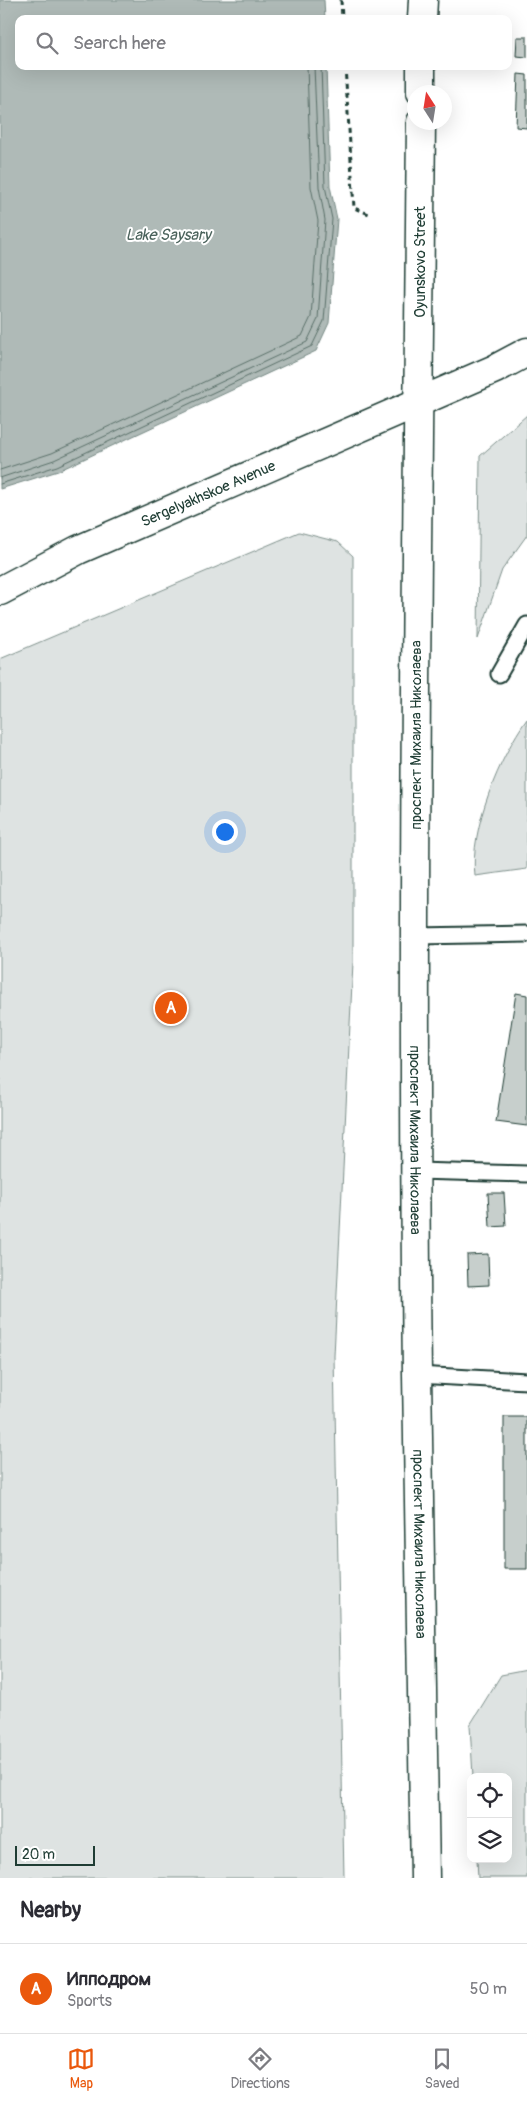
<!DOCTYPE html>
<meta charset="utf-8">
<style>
body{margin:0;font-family:Pangolin,sans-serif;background:#f7f7f7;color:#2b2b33}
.controls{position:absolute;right:15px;bottom:15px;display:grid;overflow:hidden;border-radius:10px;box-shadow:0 5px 20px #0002}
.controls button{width:45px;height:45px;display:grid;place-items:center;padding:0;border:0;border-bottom:1px solid #e1e1e2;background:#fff;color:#2b2b33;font:25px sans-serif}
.compass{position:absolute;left:407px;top:85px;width:45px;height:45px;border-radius:50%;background:#fff;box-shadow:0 5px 20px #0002;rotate:348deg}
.scale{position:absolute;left:15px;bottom:12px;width:80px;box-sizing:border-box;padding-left:5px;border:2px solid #1f3d34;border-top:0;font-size:14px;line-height:18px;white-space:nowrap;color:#1f3d34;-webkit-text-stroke:4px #fff;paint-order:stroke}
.you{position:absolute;left:224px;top:831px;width:18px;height:18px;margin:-12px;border:4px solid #fff;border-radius:50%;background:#1a73e8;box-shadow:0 0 0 8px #1a73e833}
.badge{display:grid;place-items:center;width:32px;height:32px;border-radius:50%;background:#ea580c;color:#fff;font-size:16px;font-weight:700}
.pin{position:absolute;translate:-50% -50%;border:2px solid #fff;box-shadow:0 1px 5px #0006}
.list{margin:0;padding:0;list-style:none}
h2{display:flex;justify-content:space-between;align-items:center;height:65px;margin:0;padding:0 20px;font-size:21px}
h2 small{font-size:16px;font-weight:400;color:#7c7c81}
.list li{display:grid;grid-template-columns:32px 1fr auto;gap:15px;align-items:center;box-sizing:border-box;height:90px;padding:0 20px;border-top:1px solid #e1e1e2}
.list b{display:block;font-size:19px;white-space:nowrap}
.list p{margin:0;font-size:16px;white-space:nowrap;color:#7c7c81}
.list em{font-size:16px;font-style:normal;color:#7c7c81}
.icon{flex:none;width:28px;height:28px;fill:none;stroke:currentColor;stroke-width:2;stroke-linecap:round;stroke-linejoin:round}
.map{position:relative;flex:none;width:527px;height:1878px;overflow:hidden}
.search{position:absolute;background:#fff;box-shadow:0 5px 20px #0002;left:15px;right:15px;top:15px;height:55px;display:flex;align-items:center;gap:12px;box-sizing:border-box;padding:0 18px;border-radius:10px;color:#7c7c81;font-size:19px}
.sheet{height:155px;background:#fff}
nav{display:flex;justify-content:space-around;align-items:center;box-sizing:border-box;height:70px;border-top:1px solid #e1e1e2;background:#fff;font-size:14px;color:#7c7c81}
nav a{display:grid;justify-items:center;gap:2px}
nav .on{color:#ea580c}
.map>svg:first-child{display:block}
.green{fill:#dee3e2;stroke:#7e908b}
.water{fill:#afbab7;stroke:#758883}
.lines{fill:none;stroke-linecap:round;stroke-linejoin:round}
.shore{stroke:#596f68;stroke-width:1}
.building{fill:#c7cfcc;stroke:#1f3d34}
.lane-casing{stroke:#1f3d34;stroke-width:19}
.secondary-casing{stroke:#1f3d34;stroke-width:31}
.primary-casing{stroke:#1f3d34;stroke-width:31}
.path{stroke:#1f3d34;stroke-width:3;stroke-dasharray:5 4;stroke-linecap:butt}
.lane{stroke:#fff;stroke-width:15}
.secondary{stroke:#fff;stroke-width:28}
.primary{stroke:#fff;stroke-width:28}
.labels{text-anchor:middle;stroke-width:4;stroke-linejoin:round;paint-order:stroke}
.street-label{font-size:15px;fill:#1f3d34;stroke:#fff}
.water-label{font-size:16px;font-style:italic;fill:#4a625b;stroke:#fff}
</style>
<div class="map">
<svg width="527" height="1878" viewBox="0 0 527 1878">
<rect width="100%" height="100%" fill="#fff"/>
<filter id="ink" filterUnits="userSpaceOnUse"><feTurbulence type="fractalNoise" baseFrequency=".02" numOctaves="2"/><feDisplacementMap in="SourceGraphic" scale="10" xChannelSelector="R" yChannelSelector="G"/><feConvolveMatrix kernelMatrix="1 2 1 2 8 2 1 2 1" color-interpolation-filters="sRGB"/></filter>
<g filter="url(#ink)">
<path class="green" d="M527,415v120l-25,35 -24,69 2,-183z
M299,532l39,10 15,14v406l-19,394 10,522h-344v-1219z
M527,719v150l-52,7c-6,-46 25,-120 52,-157z
M527,1670v208h-49l-1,-19h31v-82h-35l-3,-52 31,-50z"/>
<path class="water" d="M0,0h324l1,19h-306v47h307l4,120 7,33 -8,104 -13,28 -258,120 -58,18z"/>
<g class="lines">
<path class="shore" d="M0,470l52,-17 250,-117 9,-19 7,-96 -7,-34 -4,-121
M0,478l54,-18 253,-118 11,-23 7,-99 -6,-33 -5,-121
M0,484l57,-18 255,-120 12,-25 8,-102 -7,-33 -4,-120"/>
</g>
<path class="building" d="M517,37h10v20l-11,-1z
M518,74l9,1v53l-11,-1z
M516,993l11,2v131l-31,-4z
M488,1193h16l2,33 -16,1z
M488,1254l1,31 -21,1 -1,-31z
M504,1417h23v152h-23z"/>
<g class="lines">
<defs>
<path id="lane" d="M499,674l28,-49
M416,936l111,-2
M416,1171l111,3
M417,1375l110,6"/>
<path id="secondary" d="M419,402l76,-33 32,-17"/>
<g id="primary">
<path d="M422,19l1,-19"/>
<path d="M421,92v-26"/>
<path id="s1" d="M421,122c-4,418 -9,836 -4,1253 2,168 6,335 8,503"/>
<path id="s2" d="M0,591l78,-41 341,-148"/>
</g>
</defs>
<use href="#lane" class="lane-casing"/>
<use href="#secondary" class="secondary-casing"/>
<use href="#primary" class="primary-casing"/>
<path class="path" d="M341,0l1,19
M345,66l9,142 15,6"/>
<use href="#lane" class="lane"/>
<use href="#secondary" class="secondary"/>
<use href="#primary" class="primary"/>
</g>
</g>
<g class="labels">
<g class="street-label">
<text transform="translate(420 262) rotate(-90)" y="5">Oyunskovo Street</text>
<text dy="5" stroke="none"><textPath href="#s2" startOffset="230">Sergelyakhskoe Avenue</textPath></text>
<text transform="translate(416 735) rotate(-90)" y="5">проспект Михаила Николаева</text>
<text dy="5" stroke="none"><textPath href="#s1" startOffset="1018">проспект Михаила Николаева</textPath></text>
<text dy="5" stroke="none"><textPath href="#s1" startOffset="1422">проспект Михаила Николаева</textPath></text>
</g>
<g class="water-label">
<text x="168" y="240">Lake Saysary</text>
</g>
</g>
</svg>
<div class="controls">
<button><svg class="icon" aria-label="locate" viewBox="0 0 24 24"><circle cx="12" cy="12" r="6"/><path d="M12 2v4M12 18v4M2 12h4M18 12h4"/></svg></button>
<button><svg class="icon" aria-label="layers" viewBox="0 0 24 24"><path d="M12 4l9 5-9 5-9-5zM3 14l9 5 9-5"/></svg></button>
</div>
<svg class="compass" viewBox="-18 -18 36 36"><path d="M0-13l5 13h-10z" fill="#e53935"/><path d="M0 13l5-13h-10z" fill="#7c7c81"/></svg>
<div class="scale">20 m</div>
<div class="you"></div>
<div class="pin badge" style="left:171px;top:1008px">A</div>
<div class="search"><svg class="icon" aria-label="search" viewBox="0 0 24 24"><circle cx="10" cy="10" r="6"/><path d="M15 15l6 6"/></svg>Search here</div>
</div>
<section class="sheet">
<h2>Nearby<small></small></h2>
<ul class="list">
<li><span class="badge">A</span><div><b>Ипподром</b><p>Sports</p></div><em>50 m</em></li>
</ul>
</section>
<nav>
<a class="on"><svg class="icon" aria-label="map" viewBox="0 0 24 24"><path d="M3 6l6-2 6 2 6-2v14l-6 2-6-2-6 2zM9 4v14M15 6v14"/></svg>Map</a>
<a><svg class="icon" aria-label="directions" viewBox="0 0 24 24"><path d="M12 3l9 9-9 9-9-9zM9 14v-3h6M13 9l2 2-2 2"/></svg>Directions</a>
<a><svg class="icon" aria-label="saved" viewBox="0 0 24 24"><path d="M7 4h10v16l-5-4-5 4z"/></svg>Saved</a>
</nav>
